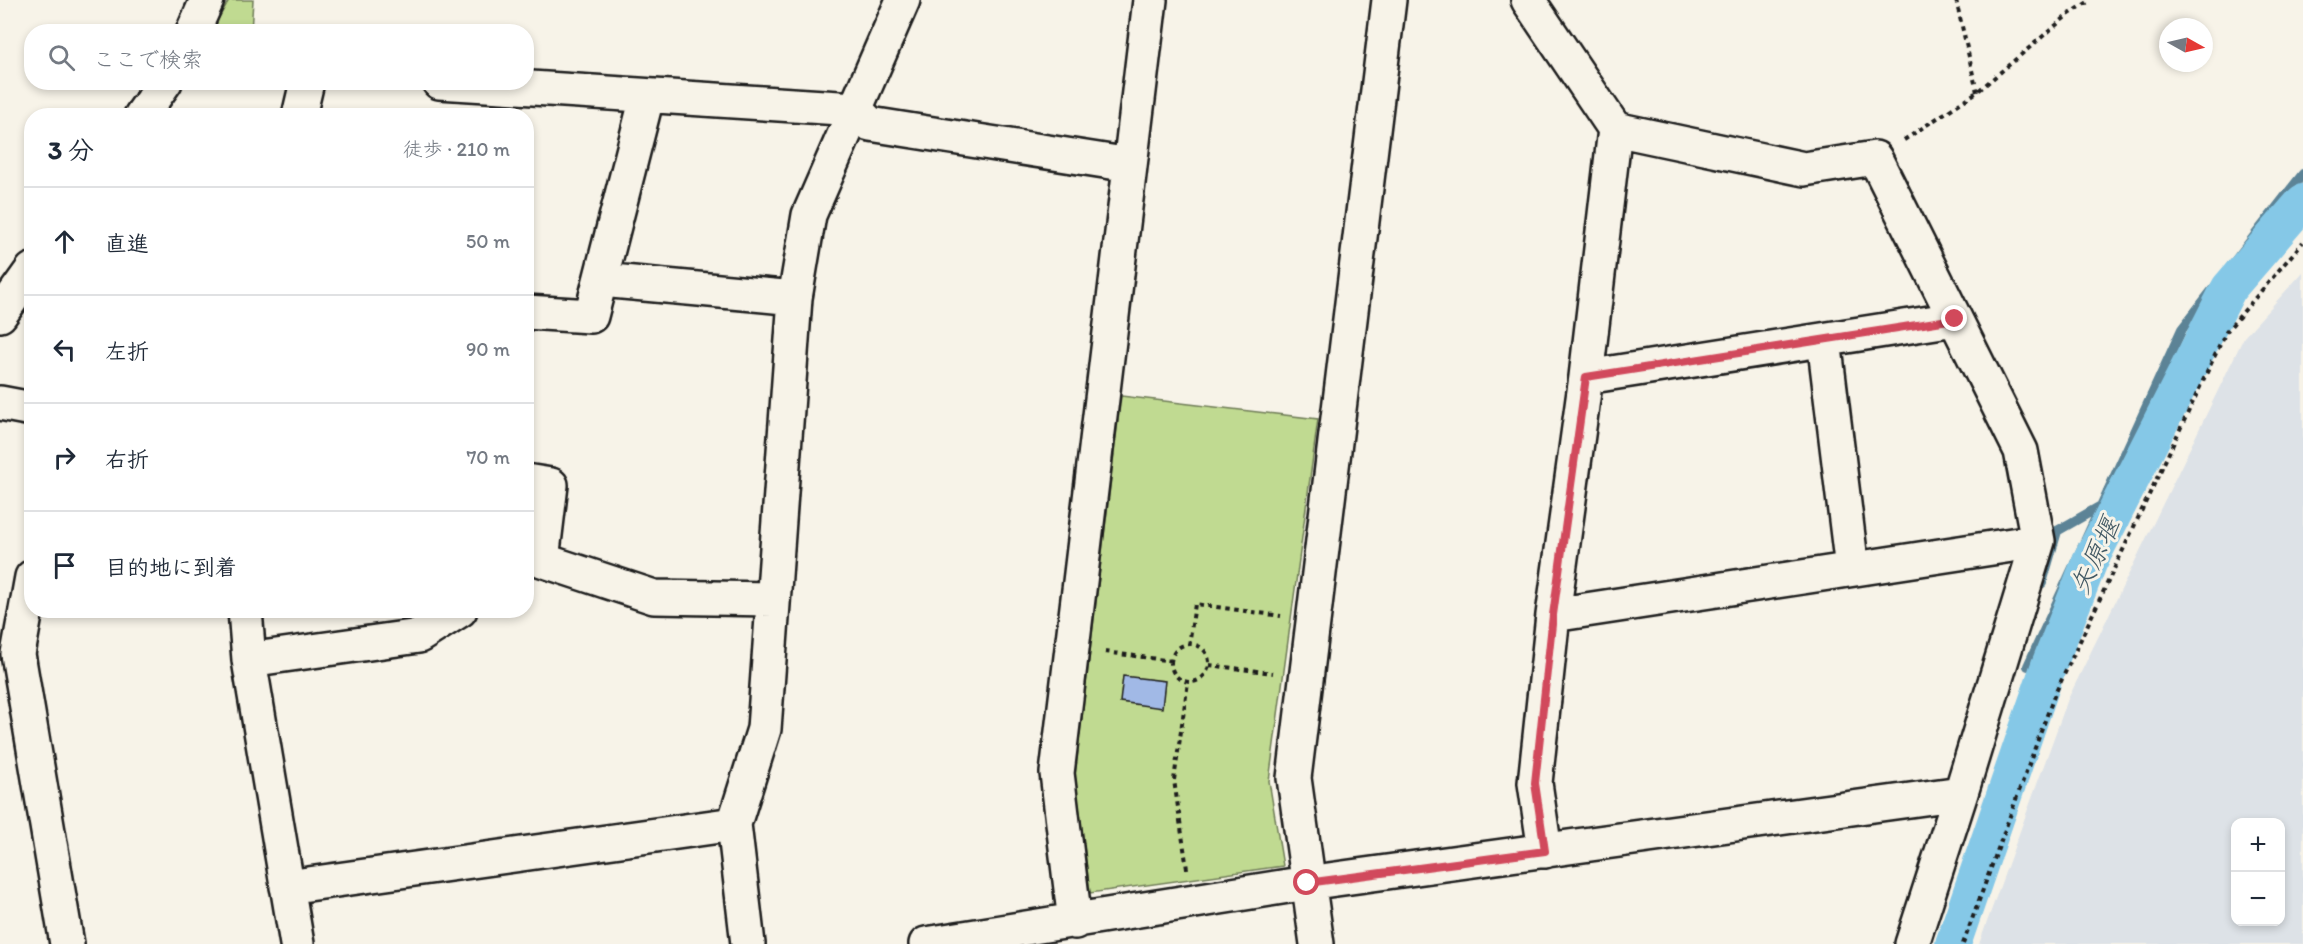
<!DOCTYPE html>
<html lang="ja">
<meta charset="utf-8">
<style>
body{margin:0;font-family:Itim,"Klee One",sans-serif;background:#f6f6f7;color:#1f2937}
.controls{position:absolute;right:18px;bottom:18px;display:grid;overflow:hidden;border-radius:12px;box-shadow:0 3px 9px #0003}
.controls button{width:54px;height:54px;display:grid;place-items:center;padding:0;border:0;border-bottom:2px solid #e0e1e3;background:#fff;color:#1f2937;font:30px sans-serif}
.compass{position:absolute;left:2159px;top:18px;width:54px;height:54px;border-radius:50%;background:#fff;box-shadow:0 3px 9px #0003;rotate:98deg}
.stop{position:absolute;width:18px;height:18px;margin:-14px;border:4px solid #d1495b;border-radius:50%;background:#fff}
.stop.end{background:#d1495b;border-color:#fff;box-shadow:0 2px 6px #0008}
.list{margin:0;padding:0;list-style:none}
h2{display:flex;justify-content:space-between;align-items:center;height:78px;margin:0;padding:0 24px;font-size:26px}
h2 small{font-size:20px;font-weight:400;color:#747a83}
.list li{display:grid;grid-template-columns:39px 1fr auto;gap:18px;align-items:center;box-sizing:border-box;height:108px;padding:0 24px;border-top:2px solid #e0e1e3}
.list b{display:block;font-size:22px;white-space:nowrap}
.list em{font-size:20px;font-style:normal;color:#747a83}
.icon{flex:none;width:33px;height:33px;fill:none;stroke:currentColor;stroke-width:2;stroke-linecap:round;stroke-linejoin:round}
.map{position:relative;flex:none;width:2303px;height:944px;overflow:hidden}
.search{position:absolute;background:#fff;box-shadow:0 3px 9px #0003;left:24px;top:24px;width:510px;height:66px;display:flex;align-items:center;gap:15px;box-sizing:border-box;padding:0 21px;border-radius:24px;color:#747a83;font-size:22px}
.panel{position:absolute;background:#fff;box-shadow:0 3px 9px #0003;left:24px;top:108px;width:510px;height:510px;border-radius:24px}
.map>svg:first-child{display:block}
.built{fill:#dde2e7;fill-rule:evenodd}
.green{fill:#c0da91;stroke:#6e7b56;stroke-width:1.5}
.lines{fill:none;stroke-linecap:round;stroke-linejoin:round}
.stream{stroke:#5b8396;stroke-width:10}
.canal{stroke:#85c8e7;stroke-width:36}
.building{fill:#a1b9e6;stroke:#1c1c1c;stroke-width:1.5}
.minor-casing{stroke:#1c1c1c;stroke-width:38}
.path{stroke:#1c1c1c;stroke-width:4;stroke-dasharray:4.5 4.5;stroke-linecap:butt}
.minor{stroke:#f7f3e8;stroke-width:33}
.route{stroke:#d1495b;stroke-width:8}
.labels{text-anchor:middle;stroke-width:6;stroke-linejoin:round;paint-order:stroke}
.water-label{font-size:27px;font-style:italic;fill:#415863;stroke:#f7f3e8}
</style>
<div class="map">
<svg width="2303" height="944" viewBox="0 0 2303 944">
<rect width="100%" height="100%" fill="#f7f3e8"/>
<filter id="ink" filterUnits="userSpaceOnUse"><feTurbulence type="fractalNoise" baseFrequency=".0167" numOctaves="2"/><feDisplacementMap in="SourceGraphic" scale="12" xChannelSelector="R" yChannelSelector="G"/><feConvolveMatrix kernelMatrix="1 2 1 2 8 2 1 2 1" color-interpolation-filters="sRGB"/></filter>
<g filter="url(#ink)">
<path class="built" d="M2303,272v672h-324l89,-245 176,-362zM2236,822h44v100h-44z"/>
<path class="green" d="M229,0h24l-2,31 -40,1z
M1121,396l197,23 -49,362 14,85 -193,27 -15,-118z"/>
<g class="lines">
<path class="stream" d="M2042,583l15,-52 42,-24
M2028,666l154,-337 121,-155"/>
<path class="canal" d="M1953,944l96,-279 41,-104 139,-273 74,-86"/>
</g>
<path class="building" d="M1123,676l42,5 -3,27 -42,-6z"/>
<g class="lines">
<defs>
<path id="minor" d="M1528,0l87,129 -29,248 -33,238 -18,168 10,68
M193,32l14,-32
M439,82l416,27 15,15 260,41
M141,116l24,-34
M299,116l8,-34
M1615,129l189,40 71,-11 146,293 17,90 -77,252 -49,151
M601,280l194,18
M526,312l65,4 56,-219
M0,315l32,-45
M1824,340l28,229
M1586,377l369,-58
M0,403l32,6
M526,481l25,4 -9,75 112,37 119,2
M32,577l-14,77 49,290
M245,610l4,50 48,284
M1553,615l485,-74
M249,660l170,-24 41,-26
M287,887l447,-63
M1075,922l-18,-149 93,-773
M748,944l-14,-120 30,-95 31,-431 14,-83 94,-215
M926,944l381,-61 654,-90
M1317,944l-23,-166 95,-778"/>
</defs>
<use href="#minor" class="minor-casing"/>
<path class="path" d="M1956,0l21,92
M1904,140l73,-48 91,-77 23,-15
M1171 663a19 19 0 1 1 38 0a19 19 0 1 1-38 0Z
M1189,645l6,-41 86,12
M1105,652l67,9
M1209,665l64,8
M1187,869l-13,-89 14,-98
M1963,944l91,-248 172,-364 77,-90"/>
<use href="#minor" class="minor"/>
</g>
</g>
<g class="lines" filter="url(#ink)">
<path class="route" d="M1307,883l238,-32 -10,-68 18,-168 33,-238 369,-58"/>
</g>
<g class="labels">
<g class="water-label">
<text transform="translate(2095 556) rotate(-65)" y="9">矢原堰</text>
</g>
</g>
</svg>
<div class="controls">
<button>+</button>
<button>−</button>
</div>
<svg class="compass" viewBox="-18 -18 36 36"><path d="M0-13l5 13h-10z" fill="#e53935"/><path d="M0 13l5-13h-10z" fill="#747a83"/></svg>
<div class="stop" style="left:1307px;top:883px"></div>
<div class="stop end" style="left:1955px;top:319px"></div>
<div class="search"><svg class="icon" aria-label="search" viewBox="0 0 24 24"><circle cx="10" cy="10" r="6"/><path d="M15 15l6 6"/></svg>ここで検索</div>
<section class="panel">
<h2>3 分<small>徒歩 · 210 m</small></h2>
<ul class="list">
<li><svg class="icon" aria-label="ahead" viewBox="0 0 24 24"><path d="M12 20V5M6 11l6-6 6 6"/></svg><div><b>直進</b></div><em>50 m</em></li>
<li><svg class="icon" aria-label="left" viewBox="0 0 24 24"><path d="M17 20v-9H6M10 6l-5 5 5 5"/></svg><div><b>左折</b></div><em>90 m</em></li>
<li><svg class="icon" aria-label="right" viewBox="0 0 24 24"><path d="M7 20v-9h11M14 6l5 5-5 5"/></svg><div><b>右折</b></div><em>70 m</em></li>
<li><svg class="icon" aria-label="arrive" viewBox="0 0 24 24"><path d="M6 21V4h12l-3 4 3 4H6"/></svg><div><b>目的地に到着</b></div></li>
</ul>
</section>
</div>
